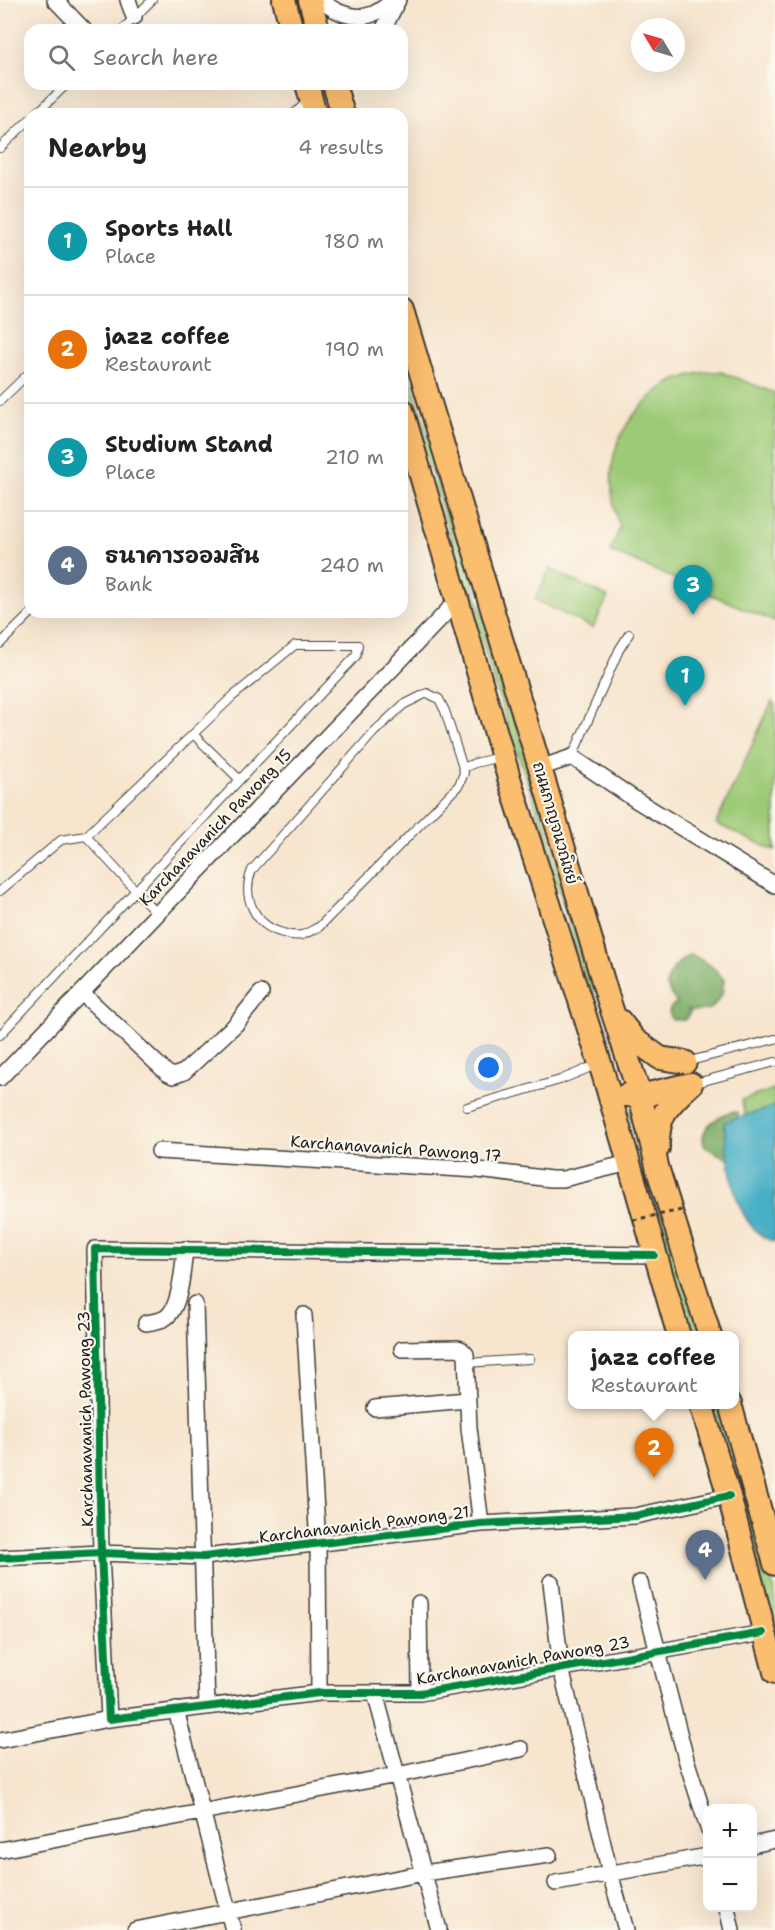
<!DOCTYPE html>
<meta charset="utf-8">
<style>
body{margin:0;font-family:"Shantell Sans","Playpen Sans Thai",sans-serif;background:#f2f2f2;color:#222}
.controls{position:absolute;right:18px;bottom:18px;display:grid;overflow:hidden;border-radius:12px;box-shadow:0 6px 24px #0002}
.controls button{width:54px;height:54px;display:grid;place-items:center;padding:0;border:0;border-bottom:2px solid #e0e0e0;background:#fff;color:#222;font:30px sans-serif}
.compass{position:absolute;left:631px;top:18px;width:54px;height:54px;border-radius:50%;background:#fff;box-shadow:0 6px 24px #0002;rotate:308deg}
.you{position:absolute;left:489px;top:1068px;width:21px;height:21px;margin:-15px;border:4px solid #fff;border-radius:50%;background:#1a73e8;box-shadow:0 0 0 9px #1a73e833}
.badge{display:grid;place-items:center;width:39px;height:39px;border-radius:50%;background:#0f766e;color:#fff;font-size:20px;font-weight:700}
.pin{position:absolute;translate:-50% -50px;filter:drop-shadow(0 2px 3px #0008)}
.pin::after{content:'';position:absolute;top:32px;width:21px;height:18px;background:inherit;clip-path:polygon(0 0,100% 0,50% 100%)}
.popup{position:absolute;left:568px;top:1331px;width:171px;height:78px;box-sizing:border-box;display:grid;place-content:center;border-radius:12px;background:#fff;filter:drop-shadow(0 2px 4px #0005);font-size:20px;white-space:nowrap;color:#767676}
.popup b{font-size:22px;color:#222}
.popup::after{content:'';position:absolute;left:50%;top:100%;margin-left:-12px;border:12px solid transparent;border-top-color:#fff}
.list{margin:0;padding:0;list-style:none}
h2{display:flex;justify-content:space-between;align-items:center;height:78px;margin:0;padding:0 24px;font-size:26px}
h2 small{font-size:20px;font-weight:400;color:#767676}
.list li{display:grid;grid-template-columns:39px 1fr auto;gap:18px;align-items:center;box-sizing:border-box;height:108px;padding:0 24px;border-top:2px solid #e0e0e0}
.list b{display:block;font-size:22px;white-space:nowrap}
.list p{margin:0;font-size:20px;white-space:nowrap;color:#767676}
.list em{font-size:20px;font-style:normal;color:#767676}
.icon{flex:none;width:33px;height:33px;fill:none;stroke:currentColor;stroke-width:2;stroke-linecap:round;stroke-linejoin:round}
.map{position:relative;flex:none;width:775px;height:1930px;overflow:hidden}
.search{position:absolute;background:#fff;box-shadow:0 6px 24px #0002;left:24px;top:24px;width:384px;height:66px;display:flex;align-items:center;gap:15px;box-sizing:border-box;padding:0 21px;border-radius:18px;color:#767676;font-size:22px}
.panel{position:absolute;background:#fff;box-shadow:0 6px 24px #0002;left:24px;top:108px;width:384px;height:510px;border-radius:18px}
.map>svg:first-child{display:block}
.green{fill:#9dca77;stroke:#5c734a;stroke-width:1.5}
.forest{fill:#7eae68;stroke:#4d6542;stroke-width:1.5}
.water{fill:#47afc6;stroke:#326671;stroke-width:1.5}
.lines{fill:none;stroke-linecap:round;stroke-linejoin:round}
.service-casing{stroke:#3d3a37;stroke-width:10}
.minor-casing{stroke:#3d3a37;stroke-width:18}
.primary-casing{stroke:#3d3a37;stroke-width:26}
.service{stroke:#fff;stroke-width:8}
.minor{stroke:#fff;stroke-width:15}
.primary{stroke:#fbbd6e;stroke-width:22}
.path-bridge{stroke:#3d3a37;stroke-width:3;stroke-dasharray:4.5 4.5;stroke-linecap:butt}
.cycleway-casing{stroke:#fbf7ec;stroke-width:11}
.cycleway{stroke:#00873e;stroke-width:8}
.labels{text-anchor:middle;stroke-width:4.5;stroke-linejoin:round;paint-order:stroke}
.street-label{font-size:16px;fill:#1c1c1c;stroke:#fbf7ec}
</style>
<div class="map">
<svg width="775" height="1930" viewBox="0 0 775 1930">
<rect width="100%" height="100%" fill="#fbf7ec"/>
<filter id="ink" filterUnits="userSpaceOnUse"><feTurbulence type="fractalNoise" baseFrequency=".0167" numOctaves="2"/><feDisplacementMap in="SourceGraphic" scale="12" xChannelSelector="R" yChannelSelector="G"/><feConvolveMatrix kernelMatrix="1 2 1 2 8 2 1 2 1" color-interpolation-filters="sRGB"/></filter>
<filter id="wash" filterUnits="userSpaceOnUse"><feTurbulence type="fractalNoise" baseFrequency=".008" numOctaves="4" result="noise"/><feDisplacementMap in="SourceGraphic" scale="24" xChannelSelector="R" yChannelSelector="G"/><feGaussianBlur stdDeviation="1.35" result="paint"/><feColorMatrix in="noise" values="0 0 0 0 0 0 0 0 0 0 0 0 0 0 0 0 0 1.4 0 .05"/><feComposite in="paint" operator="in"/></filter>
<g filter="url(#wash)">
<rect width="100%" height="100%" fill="#f7e5ce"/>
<path class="green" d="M402,350l176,577 9,44 29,95 1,3 -3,3 -20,-60 -61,-215 -25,-71 -106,-350z
M706,372h15l54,21v229l-165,-71 10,-23c-14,-43 -13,-83 18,-118 23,-25 34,-32 68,-38z
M550,569l58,28 -15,31 -58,-28z
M772,701l3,2v148l-59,-27z
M775,1089v55l-25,-13 -9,-31z
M630,1110l2,2 67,223h-10l-19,-64 -10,-52 -32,-107z
M710,1405h10l51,173 4,14v34z"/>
<path class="forest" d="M691,954l22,13 11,13 -2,15 -11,14 -14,2 -9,-1 2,3 -5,7h-13l-3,-9 2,-4 6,-3 -11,-18c4,-16 11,-24 25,-32z
M731,1112h7v5l-14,5 4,37 -23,-12c-8,-18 11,-30 26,-35z"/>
<path class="water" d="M775,1106v136c-43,-12 -47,-82 -51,-120z"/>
</g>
<g filter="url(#ink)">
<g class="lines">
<defs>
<path id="service" d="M122,30l30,-30
M36,114l31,-30
M294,114l14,-13
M0,148l30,-29
M0,401l30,-29
M0,644l32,-32
M194,735l45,44
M572,757l47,-107 10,-16
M463,768l-18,-57 -6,-12 -12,-6 -24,12 -29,27 -122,138c-11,27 3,56 31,63 6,2 14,3 19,2 6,-2 12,-6 17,-8l140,-142 5,-12 -1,-5 12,-5 25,-6
M86,836l71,78
M0,891l61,-51 25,-4 146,-139 63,-52h63l-2,11 -356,379
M686,1062l89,-23
M692,1084l83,-22
M467,1107l93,-27 36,-15
M466,1363l64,-4"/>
<path id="minor" d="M55,0l29,30
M128,0l6,17
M322,0c11,12 32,20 48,15 8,-2 17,-10 24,-15
M383,30l15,-30
M540,768l32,-11 64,43 139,85
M82,993l85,80 6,3 11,-4 52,-48 25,-31
M0,1078l457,-477
M159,1151l319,19 73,9h12l66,-16
M654,1255l-559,-6 6,304 8,166 210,-26h101l343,-60
M195,1304l12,403
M304,1315l14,229 1,149
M146,1323c6,-1 14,-2 19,-5 16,-9 18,-52 20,-69
M402,1349l56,-1 3,1 5,5 3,74 12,96
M375,1408l92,-8
M0,1558l101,-5 103,4 277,-33 154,-8 94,-20
M551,1582l10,86 49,205 16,57
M640,1583l46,176 22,69
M419,1603l1,90
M375,1693l64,237
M176,1710l57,220
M0,1740l109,-21
M752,1845l23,-5
M0,1850l397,-75 124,-26
M556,1883l152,-27
M727,1908l5,22
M135,1930l289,-57 125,-18"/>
<path id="primary" d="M284,0l8,30
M310,0l8,30
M307,84l8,30
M334,84l9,30
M402,310l138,458 68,230 32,98 18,74 52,166
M402,410l107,368 94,295 76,263
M620,1021l15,19 25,18 25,4
M626,1095l14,1 51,-12
M658,1148c-1,-34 10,-42 33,-64
M701,1404l28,92 46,176
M730,1404l45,160"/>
</defs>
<use href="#service" class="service-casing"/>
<use href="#minor" class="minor-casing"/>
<use href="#primary" class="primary-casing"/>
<use href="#service" class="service"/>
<use href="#minor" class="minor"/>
<use href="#primary" class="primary"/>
<path class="path-bridge" d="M633,1220l49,-10"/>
<defs>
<path id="cycleway" d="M654,1255l-559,-6 6,304 8,166 210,-26h101l343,-60
M0,1558l101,-5 103,4 277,-33 154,-8 94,-20"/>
</defs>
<use href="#cycleway" class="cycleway-casing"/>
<use href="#cycleway" class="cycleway"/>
</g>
</g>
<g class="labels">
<g class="street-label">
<text transform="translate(556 823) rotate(74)" y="6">ถนนกาญจนวณิชย์</text>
<text transform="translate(215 827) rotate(-46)" y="6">Karchanavanich Pawong 15</text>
<text transform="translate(396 1148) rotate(4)" y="6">Karchanavanich Pawong 17</text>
<text transform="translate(85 1419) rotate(-91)" y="6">Karchanavanich Pawong 23</text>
<text transform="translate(364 1524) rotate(-7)" y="6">Karchanavanich Pawong 21</text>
<text transform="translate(523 1660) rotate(-10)" y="6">Karchanavanich Pawong 23</text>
</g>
</g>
</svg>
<div class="controls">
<button>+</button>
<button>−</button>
</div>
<svg class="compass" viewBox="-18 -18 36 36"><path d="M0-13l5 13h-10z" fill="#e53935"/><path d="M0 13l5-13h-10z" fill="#767676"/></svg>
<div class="you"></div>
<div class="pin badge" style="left:685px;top:706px;background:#0f9aa8">1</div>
<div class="pin badge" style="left:654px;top:1478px;background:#e8710a">2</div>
<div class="popup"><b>jazz coffee</b>Restaurant</div>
<div class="pin badge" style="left:693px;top:615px;background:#0f9aa8">3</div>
<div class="pin badge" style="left:705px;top:1580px;background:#5c6f8a">4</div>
<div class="search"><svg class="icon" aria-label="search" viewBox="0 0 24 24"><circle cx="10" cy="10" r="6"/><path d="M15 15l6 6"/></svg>Search here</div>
<section class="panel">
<h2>Nearby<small>4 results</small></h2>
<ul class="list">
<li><span class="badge" style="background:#0f9aa8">1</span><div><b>Sports Hall</b><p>Place</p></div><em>180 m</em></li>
<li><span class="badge" style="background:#e8710a">2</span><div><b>jazz coffee</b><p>Restaurant</p></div><em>190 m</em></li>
<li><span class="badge" style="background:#0f9aa8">3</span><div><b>Studium Stand</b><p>Place</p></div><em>210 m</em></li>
<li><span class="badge" style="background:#5c6f8a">4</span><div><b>ธนาคารออมสิน</b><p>Bank</p></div><em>240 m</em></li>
</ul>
</section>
</div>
